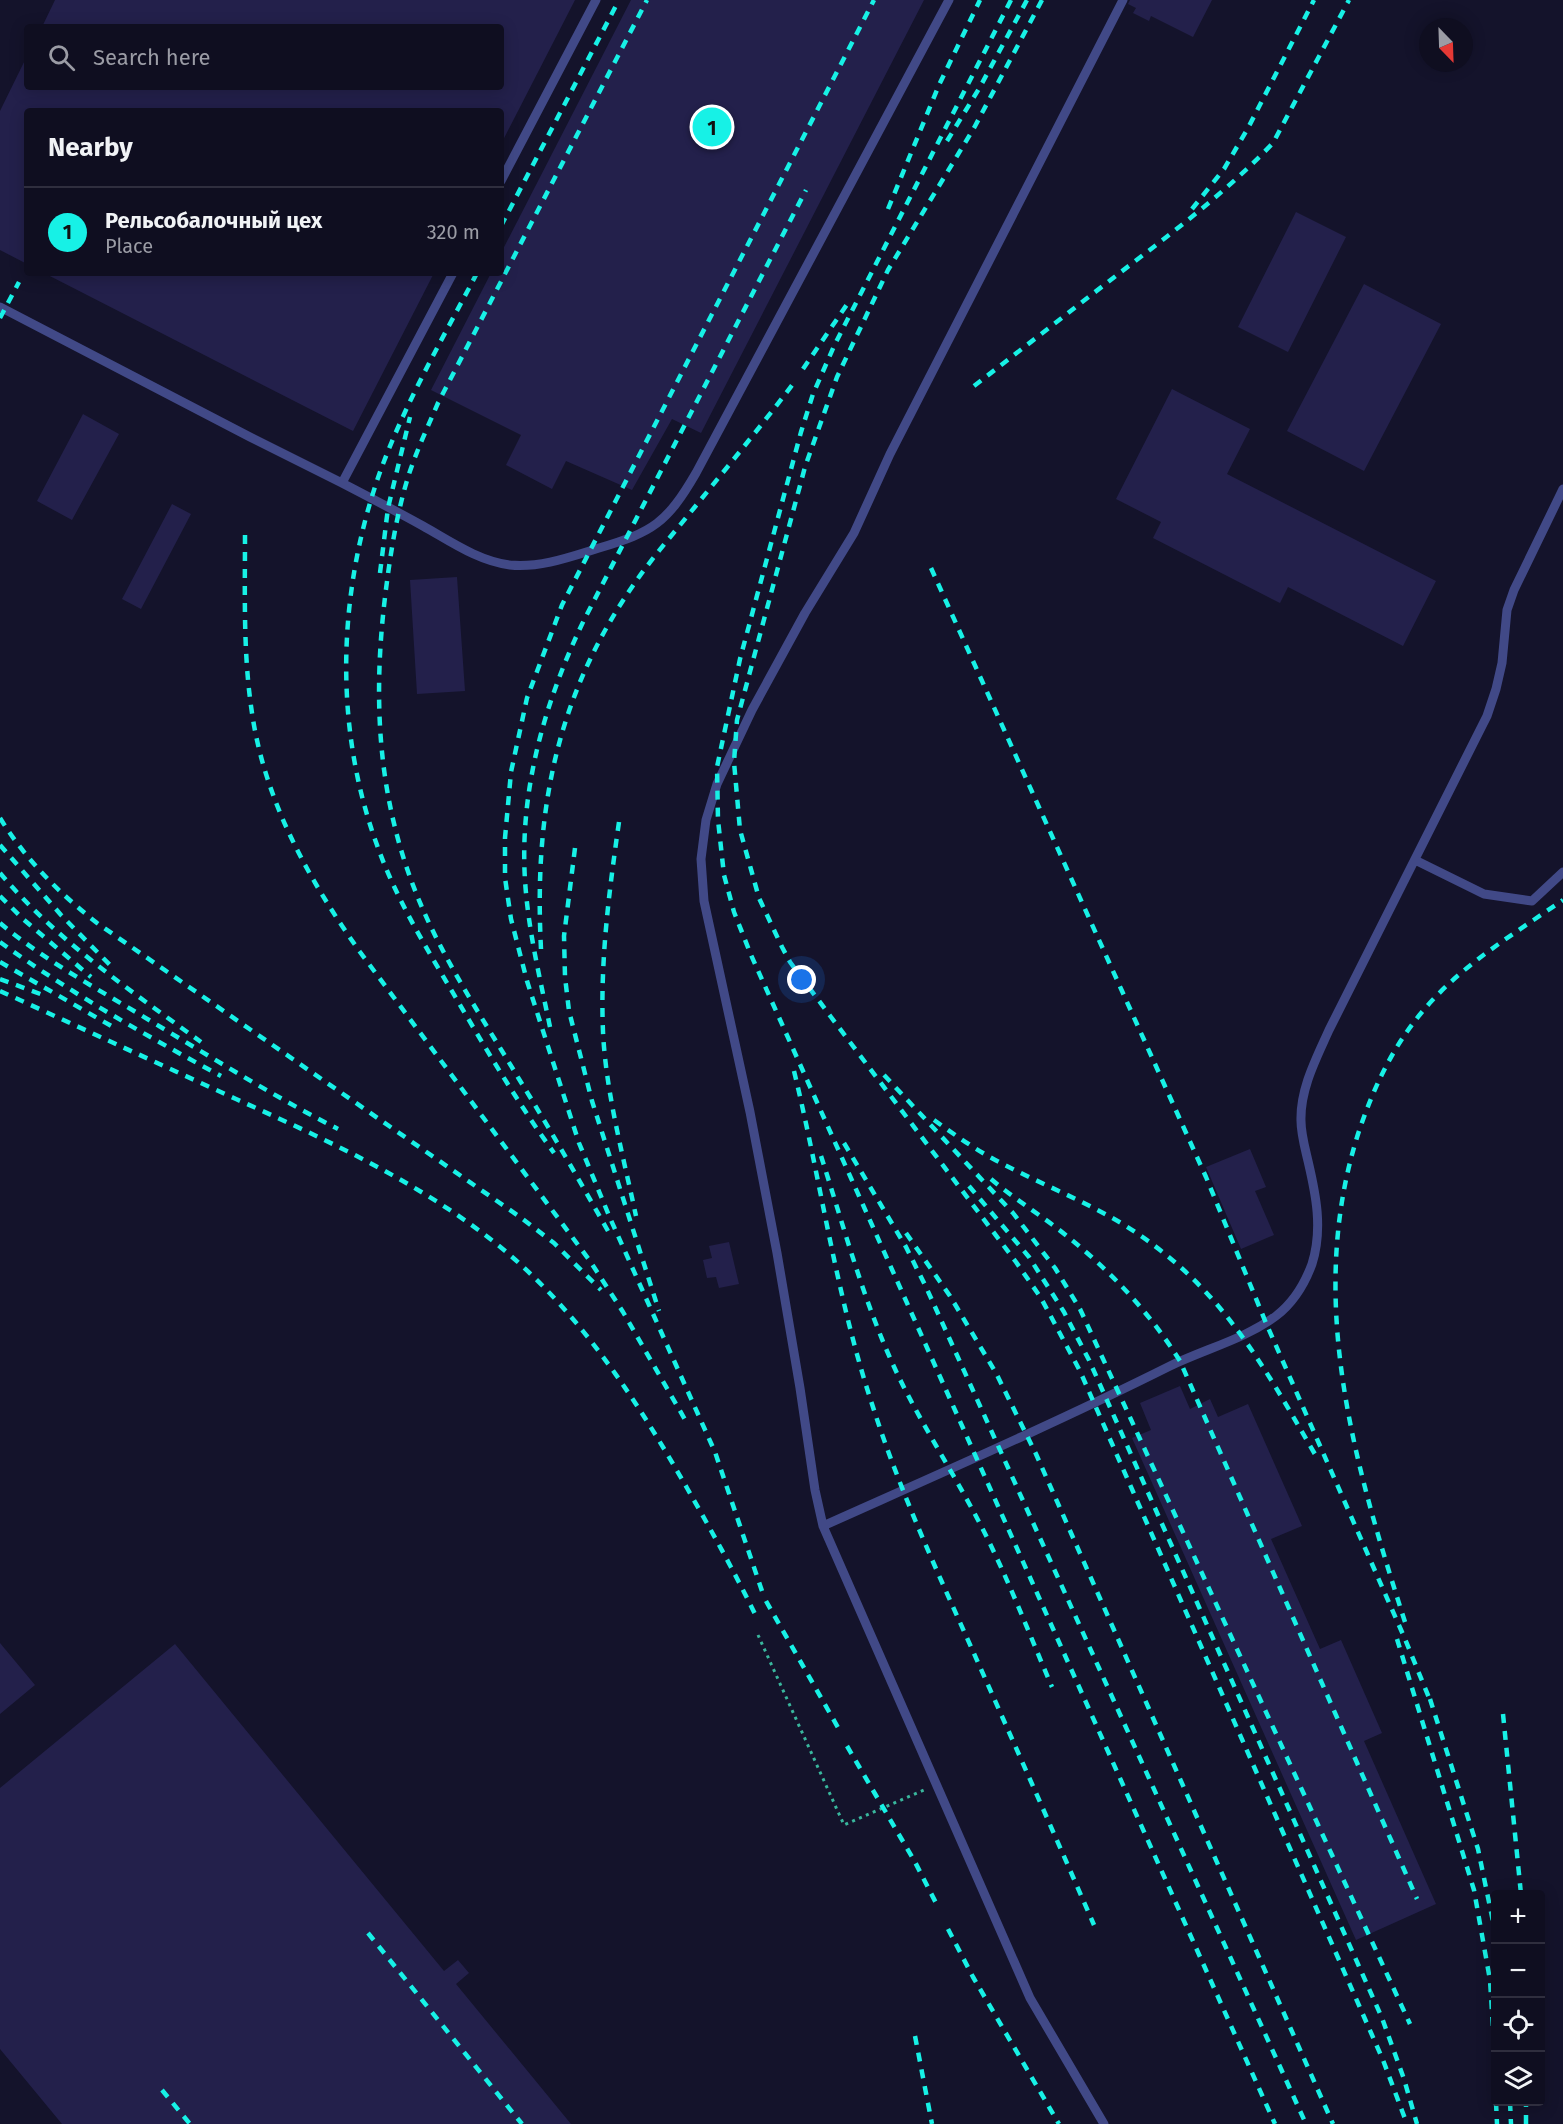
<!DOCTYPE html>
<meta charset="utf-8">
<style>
body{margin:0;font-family:"Fira Sans",sans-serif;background:#181729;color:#f1f3f6}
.controls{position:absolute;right:18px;bottom:18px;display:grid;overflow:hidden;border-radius:6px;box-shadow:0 3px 15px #0003}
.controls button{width:54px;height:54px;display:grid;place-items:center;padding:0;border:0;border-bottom:2px solid #2f2e3e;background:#0f0e20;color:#f1f3f6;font:30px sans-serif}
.compass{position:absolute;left:1419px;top:18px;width:54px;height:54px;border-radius:50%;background:#0f0e20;box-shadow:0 3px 15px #0003;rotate:157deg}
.you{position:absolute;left:802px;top:980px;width:21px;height:21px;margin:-15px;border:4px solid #fff;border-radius:50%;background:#1a73e8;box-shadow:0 0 0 9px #1a73e833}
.badge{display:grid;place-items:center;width:39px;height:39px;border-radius:50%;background:#17f1e6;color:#111;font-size:20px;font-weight:700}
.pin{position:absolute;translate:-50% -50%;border:3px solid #fff;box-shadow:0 2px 6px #0006}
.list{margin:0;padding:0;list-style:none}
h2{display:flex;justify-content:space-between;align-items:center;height:78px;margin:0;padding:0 24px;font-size:26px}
h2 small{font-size:20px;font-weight:400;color:#9b9ca5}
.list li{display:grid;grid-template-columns:39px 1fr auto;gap:18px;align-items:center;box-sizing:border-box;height:90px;padding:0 24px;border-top:2px solid #2f2e3e}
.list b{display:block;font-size:22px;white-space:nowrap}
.list p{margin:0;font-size:20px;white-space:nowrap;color:#9b9ca5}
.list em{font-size:20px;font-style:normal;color:#9b9ca5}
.icon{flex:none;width:33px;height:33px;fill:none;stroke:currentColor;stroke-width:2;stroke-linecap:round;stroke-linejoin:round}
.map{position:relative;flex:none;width:1563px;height:2124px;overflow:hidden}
.search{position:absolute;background:#0f0e20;box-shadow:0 3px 15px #0003;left:24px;top:24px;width:480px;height:66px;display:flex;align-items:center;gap:15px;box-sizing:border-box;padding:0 21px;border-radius:6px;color:#9b9ca5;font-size:22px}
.panel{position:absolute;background:#0f0e20;box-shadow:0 3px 15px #0003;left:24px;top:108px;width:480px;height:168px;border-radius:6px}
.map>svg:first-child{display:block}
.building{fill:#23204b}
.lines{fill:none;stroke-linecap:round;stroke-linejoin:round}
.path{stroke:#39b79d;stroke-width:3;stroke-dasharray:3 4.5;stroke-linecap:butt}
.lane{stroke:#414987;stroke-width:9}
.rail{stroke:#17f1e6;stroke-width:4.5;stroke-dasharray:9 8;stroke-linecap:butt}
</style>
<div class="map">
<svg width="1563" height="2124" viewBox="0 0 1563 2124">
<rect width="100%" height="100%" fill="#14132b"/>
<path class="building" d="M55,0h520l-74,144v-33h-474v153l-27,-14v-139l27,-55v31h474v-60h-459z
M631,0h293l-223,433 -29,-14 -40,71 -66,-29 -14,28 -46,-24 15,-30 -90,-45 60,-117h10v-20z
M1130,0h82l-19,37 -42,-21 -2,5 -16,-8 3,-5 -8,-4z
M1296,212l50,25 -58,115 -50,-25z
M44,273h390l-81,158z
M1364,284l77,40 -77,147 -77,-40z
M1172,389l78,40 -23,45 209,107 -33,65 -115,-59 -8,16 -127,-65 8,-16 -45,-23z
M83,414l36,20 -47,86 -35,-19z
M172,504l19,10 -50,95 -19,-10z
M457,577l8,114 -48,3 -7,-114z
M1250,1149l16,38 -11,4 19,44 -33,14 -35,-82z
M729,1242l10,42 -20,4 -3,-11 -9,1 -4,-18 9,-2 -3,-12z
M1180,1386l10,23 20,-10 8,18 30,-13 54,122 -31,13 49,110 21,-9 41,93 -18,8 72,163 -80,36 -224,-502 19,-8 -11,-27z
M0,1643l35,42 -35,29z
M175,1644l269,327 14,-11 11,13 -13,11 115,140h-509l-62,-75v-261z"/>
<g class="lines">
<path class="path" d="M758,1635l86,190 82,-36"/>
<path class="lane" d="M501,181l95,-181
M0,307l250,130 92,46 111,-210
M342,483c27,14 54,28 81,43 27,15 55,35 87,39 30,3 60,-8 89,-17 54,-16 68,-25 97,-75l253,-473
M1415,860l69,34 48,7 31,-29
M823,1526c116,-52 233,-103 347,-160 35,-17 75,-27 106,-50 17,-13 29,-33 36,-52 11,-35 4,-69 -4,-103 -3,-13 -7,-27 -7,-40 -1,-32 15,-62 28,-91l158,-314 9,-27 6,-26 5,-53 7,-20 49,-101
M1104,2124l-74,-126 -207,-472 -8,-36 -15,-102 -23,-135 -27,-141 -46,-211 -3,-42 5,-39 11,-36 35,-74 53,-97 49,-80 36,-79 233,-454"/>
<path class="rail" d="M1011,0l-176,344 -22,50 -12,38 -61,227 -23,108 1,53 6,55 10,37 17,43 524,1169
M1042,0l-68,128 -86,142 -51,107 -32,90 -68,253 -3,42 6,68 19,68 23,49 8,15 41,55 185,245 25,36 39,73 303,689 24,64
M947,141l33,-54 47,-87
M888,209l51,-124 41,-85
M1192,209l32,-40 24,-41 66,-128
M501,226l118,-226
M477,273c-34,65 -72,130 -97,199 -42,119 -47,253 -3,373 19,54 50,104 79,153 31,53 62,105 98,155
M0,318l19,-36
M803,369l47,-69
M974,386c52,-40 104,-81 156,-121 50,-38 99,-76 143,-122l76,-143
M245,535c0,59 -2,119 7,178 13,89 57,167 108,239l230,309 33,51 64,111
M931,568l275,609 60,146 139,316 27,66
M380,573l8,-65 22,-91
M0,818c26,42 59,75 97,105l423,294 34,26 47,47
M619,822c-10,70 -19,139 -16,210 3,61 20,123 33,184
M0,845l61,70 50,51
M575,848l-11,88 1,41 4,34 23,90 67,210
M0,873c56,67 131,118 201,169
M0,896l23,23 68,58
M0,923c45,38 98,66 149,97 62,37 124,76 189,109
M0,942c69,50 145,93 221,134
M541,949c-7,-134 14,-250 91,-362 19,-28 41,-53 62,-79 34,-42 69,-84 102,-128
M0,962l113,65
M0,979l43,16
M0,991c79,36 157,72 236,108 91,41 183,83 262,146 81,66 138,154 189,243 24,42 47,83 68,126
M550,1027c-9,-44 -20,-89 -24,-134 -9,-95 17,-188 58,-273l222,-430
M794,1071c27,111 42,224 78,333 27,85 64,165 100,245 41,92 82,184 122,276
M884,1075l129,138 42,55 25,41 330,715
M934,1120c21,15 42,30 65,42 40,21 83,38 122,61 97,59 140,138 195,233
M844,1143l62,104 20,40 380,837
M821,1156c21,65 39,132 66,195 25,59 61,112 91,169 28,53 50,111 74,167
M991,1179c21,18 45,33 67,50 48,37 90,81 122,132l237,538
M969,1186l60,71 35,55 25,48 293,658 22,61 13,45
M608,1231c-29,-51 -58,-102 -89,-152 -34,-57 -72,-113 -98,-174 -44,-103 -49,-206 -35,-316 5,-39 11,-77 23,-115 8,-24 19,-48 29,-71l209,-403
M906,1233l44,63 46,77 40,81 297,670
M762,1591l-47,-139 -105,-234 -31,-75 -52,-162 -16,-62 -6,-41v-40l6,-66 16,-74 35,-93 312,-605
M766,1601l74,130
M1405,1622c-51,-159 -100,-325 -46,-491 15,-44 33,-83 63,-119 39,-47 92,-78 141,-112
M1397,1639l77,251 16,90 6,96
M1430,1699l48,150 18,87
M1503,1714l18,180
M847,1746l68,116 21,41
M948,1929l25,48 86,147
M368,1933l154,191
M915,2036l17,88
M162,2090l28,34
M1496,2102l1,22
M1510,2102l1,22
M1526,2124v-22"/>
</g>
</svg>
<div class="controls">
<button>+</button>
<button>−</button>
<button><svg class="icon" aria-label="locate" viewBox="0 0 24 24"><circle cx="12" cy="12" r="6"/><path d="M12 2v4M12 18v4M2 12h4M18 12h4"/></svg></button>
<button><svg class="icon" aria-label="layers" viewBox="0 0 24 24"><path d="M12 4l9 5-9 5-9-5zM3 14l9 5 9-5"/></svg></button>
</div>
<svg class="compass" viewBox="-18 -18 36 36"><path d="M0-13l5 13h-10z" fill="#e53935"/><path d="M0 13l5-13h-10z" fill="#9b9ca5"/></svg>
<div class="you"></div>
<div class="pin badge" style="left:712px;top:127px">1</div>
<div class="search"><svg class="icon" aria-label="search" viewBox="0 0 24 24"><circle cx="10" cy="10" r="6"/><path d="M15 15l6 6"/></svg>Search here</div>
<section class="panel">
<h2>Nearby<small></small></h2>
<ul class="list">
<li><span class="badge">1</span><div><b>Рельсобалочный цех</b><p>Place</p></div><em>320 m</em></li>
</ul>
</section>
</div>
